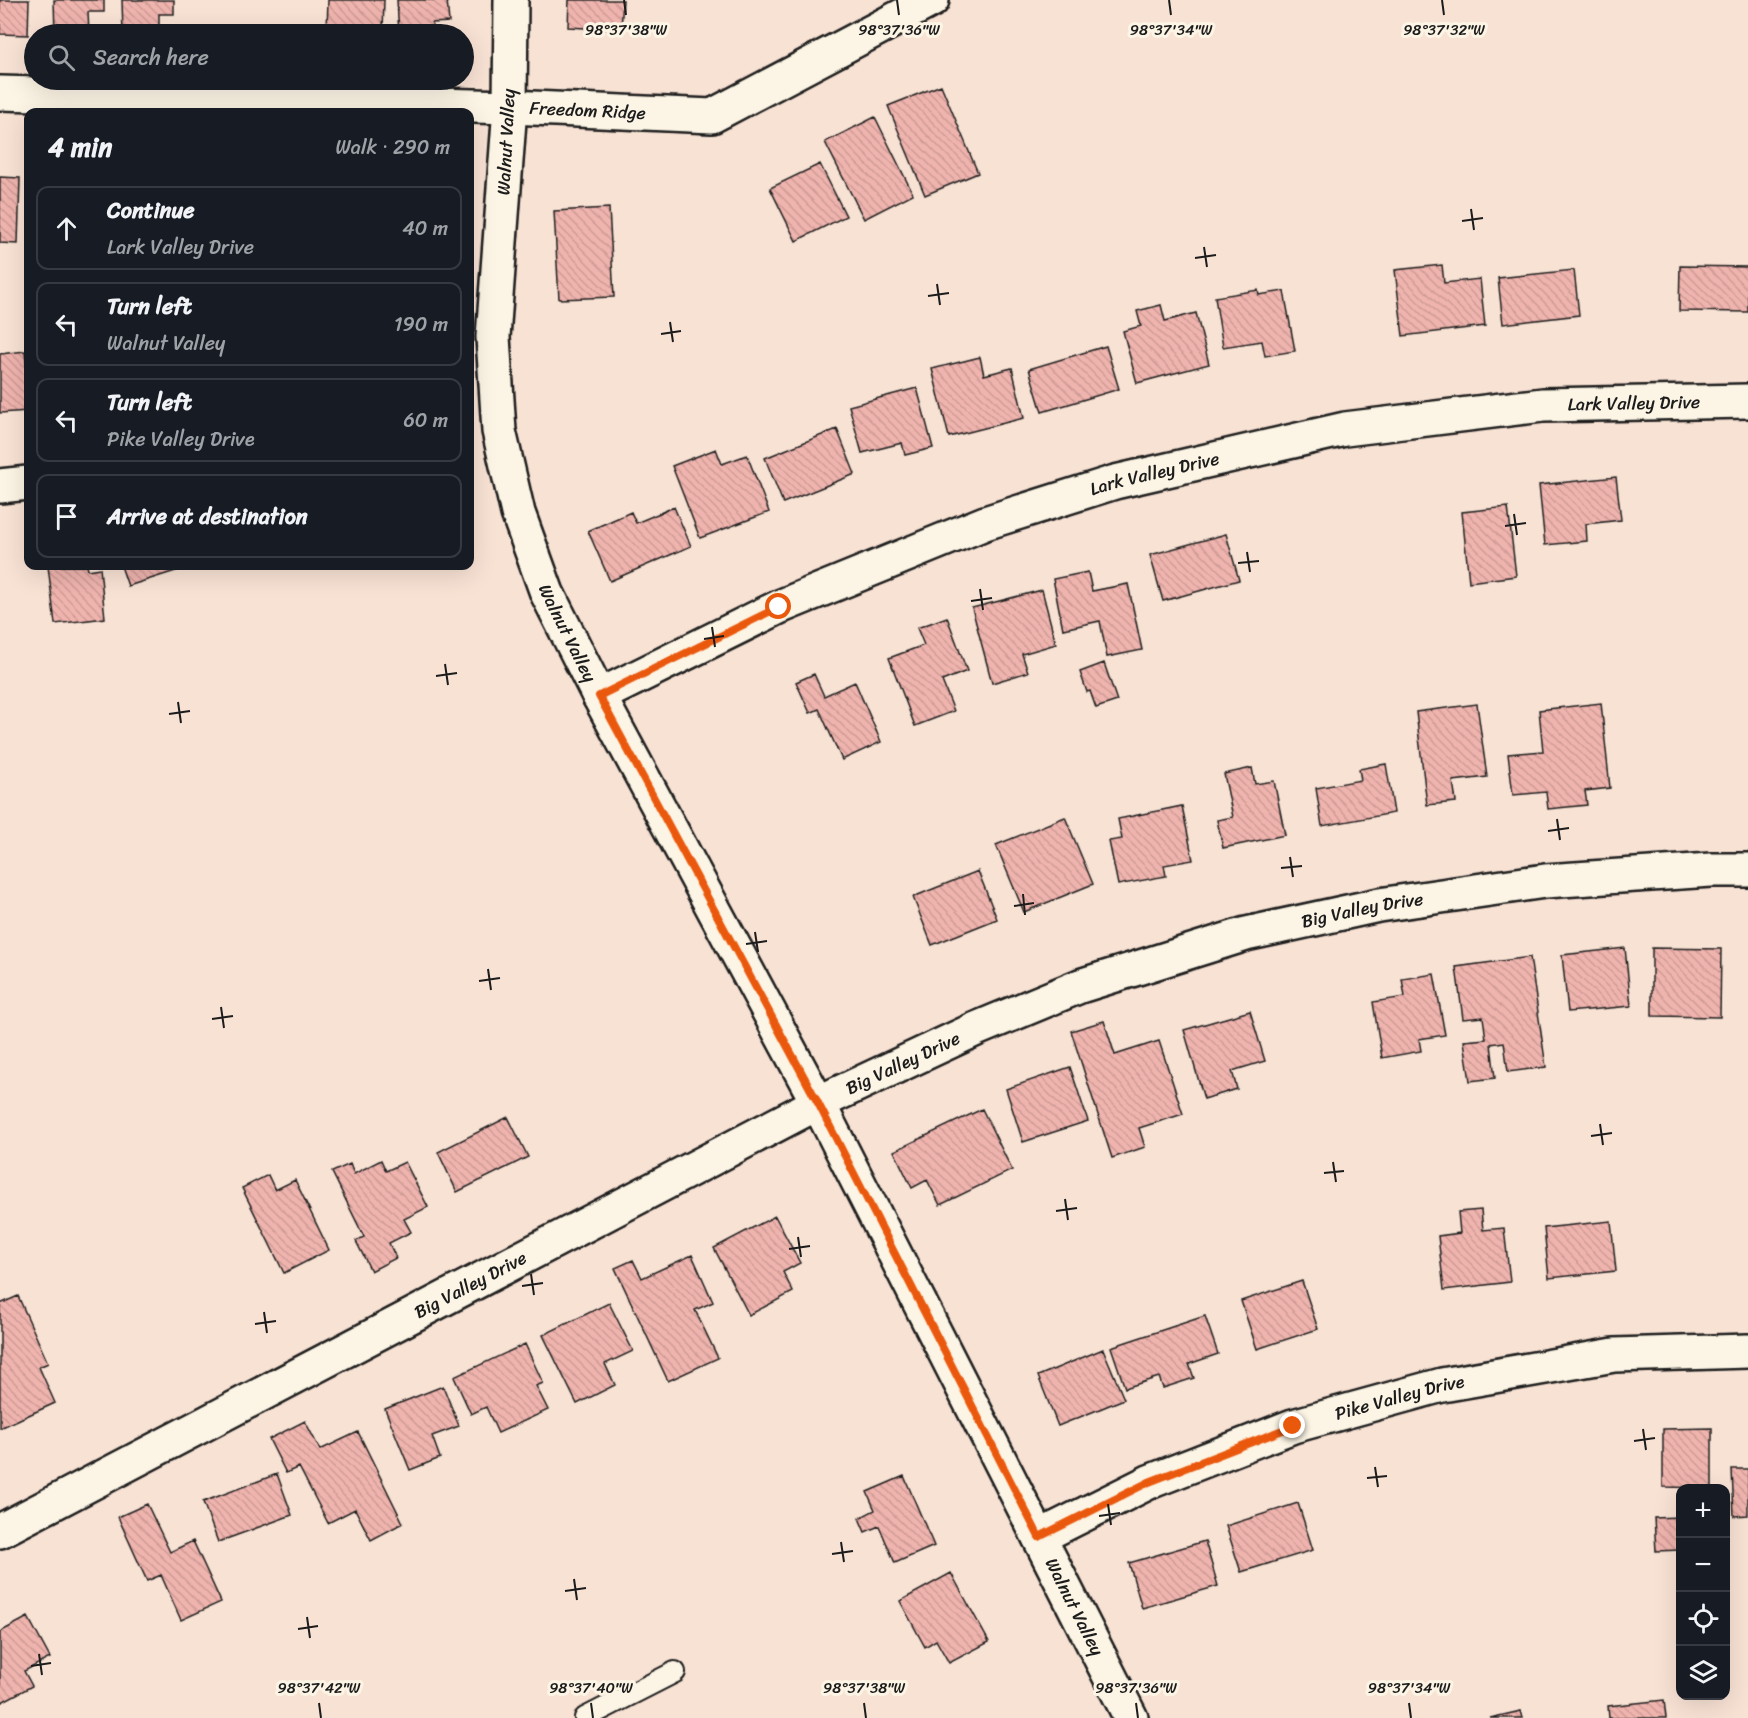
<!DOCTYPE html>
<meta charset="utf-8">
<style>
body{margin:0;font-family:Sriracha,sans-serif;background:#242831;color:#f1f3f6}
.controls{position:absolute;right:18px;bottom:18px;display:grid;overflow:hidden;border-radius:12px;box-shadow:0 6px 24px #0002}
.controls button{width:54px;height:54px;display:grid;place-items:center;padding:0;border:0;border-bottom:2px solid #363941;background:#171b24;color:#f1f3f6;font:30px sans-serif}
.stop{position:absolute;width:18px;height:18px;margin:-14px;border:4px solid #ea580c;border-radius:50%;background:#fff}
.stop.end{background:#ea580c;border-color:#fff;box-shadow:0 2px 6px #0008}
.list{margin:0;padding:0;list-style:none}
h2{display:flex;justify-content:space-between;align-items:center;height:78px;margin:0;padding:0 24px;font-size:26px}
h2 small{font-size:20px;font-weight:400;color:#9ea1a6}
.list li{display:grid;grid-template-columns:39px 1fr auto;gap:18px;align-items:center;box-sizing:border-box;height:84px;margin:0 12px 12px;padding:0 12px;border:2px solid #363941;border-radius:12px}
.list b{display:block;font-size:22px;white-space:nowrap}
.list p{margin:0;font-size:20px;white-space:nowrap;color:#9ea1a6}
.list em{font-size:20px;font-style:normal;color:#9ea1a6}
.icon{flex:none;width:33px;height:33px;fill:none;stroke:currentColor;stroke-width:2;stroke-linecap:round;stroke-linejoin:round}
.map{position:relative;flex:none;width:1748px;height:1718px;overflow:hidden}
.search{position:absolute;background:#171b24;box-shadow:0 6px 24px #0002;left:24px;top:24px;width:450px;height:66px;display:flex;align-items:center;gap:15px;box-sizing:border-box;padding:0 21px;border-radius:33px;color:#9ea1a6;font-size:22px}
.panel{position:absolute;background:#171b24;box-shadow:0 6px 24px #0002;left:24px;top:108px;width:450px;height:462px;border-radius:12px}
.map>svg:first-child{display:block}
.building{fill:url(#building-back-hatch);stroke:#1c1c1c;stroke-width:1.5}
.lines{fill:none;stroke-linecap:round;stroke-linejoin:round}
.service-casing{stroke:#1c1c1c;stroke-width:24}
.minor-casing{stroke:#1c1c1c;stroke-width:38}
.service{stroke:#fcf5e5;stroke-width:20}
.minor{stroke:#fcf5e5;stroke-width:33}
.route{stroke:#ea580c;stroke-width:8}
.ticks{fill:none;stroke:#1c1c1c;stroke-width:2}
.labels{text-anchor:middle;stroke-width:6;stroke-linejoin:round;paint-order:stroke}
.street-label{font-size:18px;fill:#1c1c1c;stroke:#fcf5e5}
.ticks-label{font-size:15px;text-anchor:middle;fill:#1c1c1c;stroke:#fcf5e5;stroke-width:6;stroke-linejoin:round;paint-order:stroke}
</style>
<div class="map">
<svg width="1748" height="1718" viewBox="0 0 1748 1718">
<defs>
<pattern id="building-back-hatch" width="6" height="6" patternUnits="userSpaceOnUse" patternTransform="scale(1.5)"><rect width="6" height="6" fill="#f0b4ae"/><path d="M-1 5l2 2M0 0l6 6M5-1l2 2" fill="none" stroke="#cd9a95"/></pattern>
</defs>
<rect width="100%" height="100%" fill="#f8e2d4"/>
<filter id="ink" filterUnits="userSpaceOnUse"><feTurbulence type="fractalNoise" baseFrequency=".0167" numOctaves="2"/><feDisplacementMap in="SourceGraphic" scale="12" xChannelSelector="R" yChannelSelector="G"/><feConvolveMatrix kernelMatrix="1 2 1 2 8 2 1 2 1" color-interpolation-filters="sRGB"/></filter>
<g filter="url(#ink)">
<path class="building" d="M0,0h29l-1,35 -28,-1z
M54,0h50v12h-16l1,22h-34z
M122,0h52v14h-15v20h-36z
M328,0h56l-1,31 -56,-1z
M397,0h50l2,22 -17,1 1,11h-34z
M569,0h54l-2,30 -53,-3z
M941,85l37,88 -53,22 -37,-89z
M875,117l38,77 -49,25 -39,-77z
M820,164l26,52 -50,25 -26,-53z
M0,177l20,1 -2,66 -18,-1z
M609,208l5,89 -55,2 -5,-88z
M1442,265l2,18 36,-4 5,47 -82,10 -8,-66z
M1680,266l68,1v45l-69,-1z
M1574,270l5,45 -76,9 -5,-46z
M1258,290l1,5 25,-4 11,60 -30,5 -3,-15 -39,6 -8,-50z
M1161,305l4,16 31,-8 13,51 -72,19 -14,-52 18,-5 -4,-15z
M1106,346l13,43 -77,23 -13,-43z
M25,351l3,33v27l-28,2v-59z
M980,357l4,18 28,-7 12,50 -75,19 -17,-68z
M917,388l16,60 -28,7 -3,-12 -40,10 -13,-47z
M837,429l18,45 -72,29 -18,-45z
M716,449l6,15 25,-9 22,57 -69,26 -28,-72z
M1616,477l5,43 -35,4 1,17 -42,4 -6,-60z
M674,507l17,39 -81,35 -22,-50 43,-19 5,11z
M1508,507l8,69 -47,6 -7,-70z
M1226,534l13,46 -76,21 -13,-46z
M48,566h39l1,4 12,-2 5,50 -50,6z
M121,566h60l1,3 -54,17z
M1088,572l4,19 36,-7 14,66 -35,7 -7,-36 -37,8 -10,-50z
M1042,590l14,54 -34,10 6,18 -36,11 -20,-75z
M947,617l20,54 -25,10 12,30 -39,15 -26,-68 35,-13 -7,-17z
M1104,663l13,38 -21,7 -6,-17 -3,1 -7,-20z
M814,674l10,22 31,-14 26,60 -39,18 -23,-51 -9,4 -14,-31z
M1601,703l9,85 -25,3 2,14 -39,4 -2,-17 -33,3 -5,-41 35,-3 -4,-41z
M1477,704l10,73 -34,4 3,21 -29,3 -11,-93z
M1386,764l8,49 -72,13 -6,-38 45,-8 -2,-11z
M1252,768l3,16 19,-3 11,54 -62,13 -6,-28 16,-3 -9,-43z
M1182,806l11,54 -29,5 2,11 -48,9 -9,-44 13,-2 -4,-20z
M1065,817l28,67 -69,28 -28,-67z
M978,871l19,48 -65,26 -19,-48z
M1625,948l6,58 -63,6 -6,-57z
M1652,948l69,1 -1,68 -68,-1z
M1530,957l16,110 -38,5 -4,-30 -13,2 4,34 -25,3 -6,-40 22,-2 -3,-22 -20,2 -7,-52z
M1434,974l11,61 -26,4 2,12 -39,7 -9,-56 32,-5 -3,-18z
M1250,1011l15,50 -33,10 5,18 -33,10 -20,-69z
M1104,1021l11,34 44,-14 24,73 -44,14 6,19 -33,11 -41,-127z
M1070,1067l18,54 -65,21 -17,-53z
M982,1109l30,61 -72,35 -13,-25 -15,8 -18,-37z
M508,1117l20,40 -71,35 -19,-40z
M381,1160l5,11 19,-9 23,45 -24,12 7,13 -22,11 7,15 -25,13 -15,-30 8,-4 -32,-65 18,-8 4,10z
M268,1175l7,15 20,-10 34,70 -45,23 -42,-85z
M1481,1210l2,20 21,-2 6,54 -66,8 -6,-54 22,-3 -2,-21z
M775,1216l25,47 -17,9 10,20 -44,23 -35,-67z
M1611,1221l5,50 -67,7 -5,-50z
M692,1255l21,47 -18,8 23,48 -50,23 -53,-113 18,-8 9,18z
M1302,1281l16,48 -61,20 -16,-48z
M18,1296l30,67 -9,4 16,36 -55,25v-124z
M609,1303l24,48 -28,13 10,21 -38,19 -34,-69z
M1205,1316l13,38 -29,10 5,14 -31,10 -4,-11 -34,11 -14,-41z
M525,1344l18,39 -7,3 12,24 -50,23 -12,-26 -15,7 -17,-37z
M1103,1349l21,50 -66,27 -20,-50z
M443,1386l16,40 -27,10 8,22 -30,12 -25,-61z
M305,1421l15,29 38,-18 45,91 -32,17 -16,-31 -27,14 -29,-56 -13,6 -17,-34z
M1712,1428v60l-49,-1v-58z
M1732,1469h16v46l-14,1z
M277,1474l15,41 -74,27 -15,-40z
M904,1476l30,70 -39,17 -16,-37 -14,6 -6,-14 16,-8 -8,-18z
M1298,1503l15,47 -72,22 -15,-46z
M147,1504l23,48 23,-11 28,61 -40,18 -20,-45 -14,6 -29,-64z
M1680,1517v33l-24,1 -2,-33z
M1205,1541l13,45 -76,22 -13,-45z
M951,1573l38,69 -40,21 -13,-23 -11,7 -25,-46z
M28,1617l22,41 -26,13 8,15 -32,17v-71z
M1664,1700l2,18h-57l-1,-12z
M1521,1711l2,7h-33z"/>
<g class="lines">
<defs>
<path id="service" d="M585,1718l90,-46"/>
<g id="minor">
<path id="s1" d="M511,0l-1,107 -17,230 6,94 19,82 29,80 52,103 219,407 313,615"/>
<path id="s2" d="M0,93l510,14 202,9 220,-116"/>
<path d="M0,486l28,-3"/>
<path id="s3" d="M599,696l180,-89 206,-84 130,-41 230,-53 198,-24 205,-4"/>
<path id="s4" d="M0,1531l818,-428 158,-74 104,-43 166,-52 133,-29 166,-24 166,-11h37"/>
<path id="s5" d="M1039,1537l110,-55 144,-56 149,-41 172,-30 134,-4"/>
</g>
</defs>
<use href="#service" class="service-casing"/>
<use href="#minor" class="minor-casing"/>
<use href="#service" class="service"/>
<use href="#minor" class="minor"/>
</g>
</g>
<g class="lines" filter="url(#ink)">
<path class="route" d="M779,607l-180,89 219,407 221,434 110,-55 144,-56"/>
</g>
<path class="ticks" d="M624,0l2,15M897,0l2,15M1169,0l2,15M1442,0l2,15M1471,209l3,21M1462,221l21,-3M1204,247l3,20M1195,258l21,-3M937,284l3,21M928,296l21,-3M670,322l3,20M661,334l20,-3M1514,514l3,21M1505,526l21,-3M1247,552l3,20M1238,563l21,-2M980,589l3,21M971,601l21,-3M712,627l3,20M704,639l20,-3M445,664l3,21M436,676l21,-3M178,702l3,21M169,714l21,-3M1557,819l3,21M1548,831l21,-3M1290,857l3,20M1281,868l21,-2M1023,894l2,21M1014,906l20,-3M755,932l3,20M746,944l21,-3M488,969l3,21M479,981l21,-3M221,1007l3,21M212,1019l21,-3M1600,1124l3,21M1591,1136l21,-3M1333,1162l3,20M1324,1173l20,-2M1065,1199l3,21M1056,1211l21,-3M798,1237l3,20M789,1249l21,-3M531,1274l3,21M522,1286l21,-3M264,1312l3,21M255,1324l21,-3M1643,1429l3,21M1634,1441l21,-3M1375,1467l3,20M1367,1478l20,-2M1108,1504l3,21M1099,1516l21,-3M841,1542l3,20M832,1554l21,-3M574,1579l3,21M565,1591l21,-3M307,1617l3,21M298,1629l20,-3M39,1654l3,21M31,1666l20,-3M319,1703l2,15M591,1703l2,15M864,1703l2,15M1136,1703l2,15M1409,1703l2,15"/>
<g class="labels">
<g class="street-label">
<text dy="6" stroke="none"><textPath href="#s2" startOffset="588">Freedom Ridge</textPath></text>
<text transform="translate(506 142) rotate(-87)" y="6">Walnut Valley</text>
<text dy="6" stroke="none"><textPath href="#s3" startOffset="1086">Lark Valley Drive</textPath></text>
<text dy="6" stroke="none"><textPath href="#s3" startOffset="600">Lark Valley Drive</textPath></text>
<text dy="6" stroke="none"><textPath href="#s1" startOffset="646">Walnut Valley</textPath></text>
<text dy="6" stroke="none"><textPath href="#s4" startOffset="1503">Big Valley Drive</textPath></text>
<text dy="6" stroke="none"><textPath href="#s4" startOffset="1017">Big Valley Drive</textPath></text>
<text dy="6" stroke="none"><textPath href="#s4" startOffset="531">Big Valley Drive</textPath></text>
<text dy="6" stroke="none"><textPath href="#s5" startOffset="388">Pike Valley Drive</textPath></text>
<text dy="6" stroke="none"><textPath href="#s1" startOffset="1744">Walnut Valley</textPath></text>
</g>
</g>
<g class="ticks-label">
<text x="626" y="35">98°37'38"W</text>
<text x="899" y="35">98°37'36"W</text>
<text x="1171" y="35">98°37'34"W</text>
<text x="1444" y="35">98°37'32"W</text>
<text x="319" y="1693">98°37'42"W</text>
<text x="591" y="1693">98°37'40"W</text>
<text x="864" y="1693">98°37'38"W</text>
<text x="1136" y="1693">98°37'36"W</text>
<text x="1409" y="1693">98°37'34"W</text>
</g>
</svg>
<div class="controls">
<button>+</button>
<button>−</button>
<button><svg class="icon" aria-label="locate" viewBox="0 0 24 24"><circle cx="12" cy="12" r="6"/><path d="M12 2v4M12 18v4M2 12h4M18 12h4"/></svg></button>
<button><svg class="icon" aria-label="layers" viewBox="0 0 24 24"><path d="M12 4l9 5-9 5-9-5zM3 14l9 5 9-5"/></svg></button>
</div>
<div class="stop" style="left:779px;top:607px"></div>
<div class="stop end" style="left:1293px;top:1426px"></div>
<div class="search"><svg class="icon" aria-label="search" viewBox="0 0 24 24"><circle cx="10" cy="10" r="6"/><path d="M15 15l6 6"/></svg>Search here</div>
<section class="panel">
<h2>4 min<small>Walk · 290 m</small></h2>
<ul class="list">
<li><svg class="icon" aria-label="ahead" viewBox="0 0 24 24"><path d="M12 20V5M6 11l6-6 6 6"/></svg><div><b>Continue</b><p>Lark Valley Drive</p></div><em>40 m</em></li>
<li><svg class="icon" aria-label="left" viewBox="0 0 24 24"><path d="M17 20v-9H6M10 6l-5 5 5 5"/></svg><div><b>Turn left</b><p>Walnut Valley</p></div><em>190 m</em></li>
<li><svg class="icon" aria-label="left" viewBox="0 0 24 24"><path d="M17 20v-9H6M10 6l-5 5 5 5"/></svg><div><b>Turn left</b><p>Pike Valley Drive</p></div><em>60 m</em></li>
<li><svg class="icon" aria-label="arrive" viewBox="0 0 24 24"><path d="M6 21V4h12l-3 4 3 4H6"/></svg><div><b>Arrive at destination</b></div></li>
</ul>
</section>
</div>
